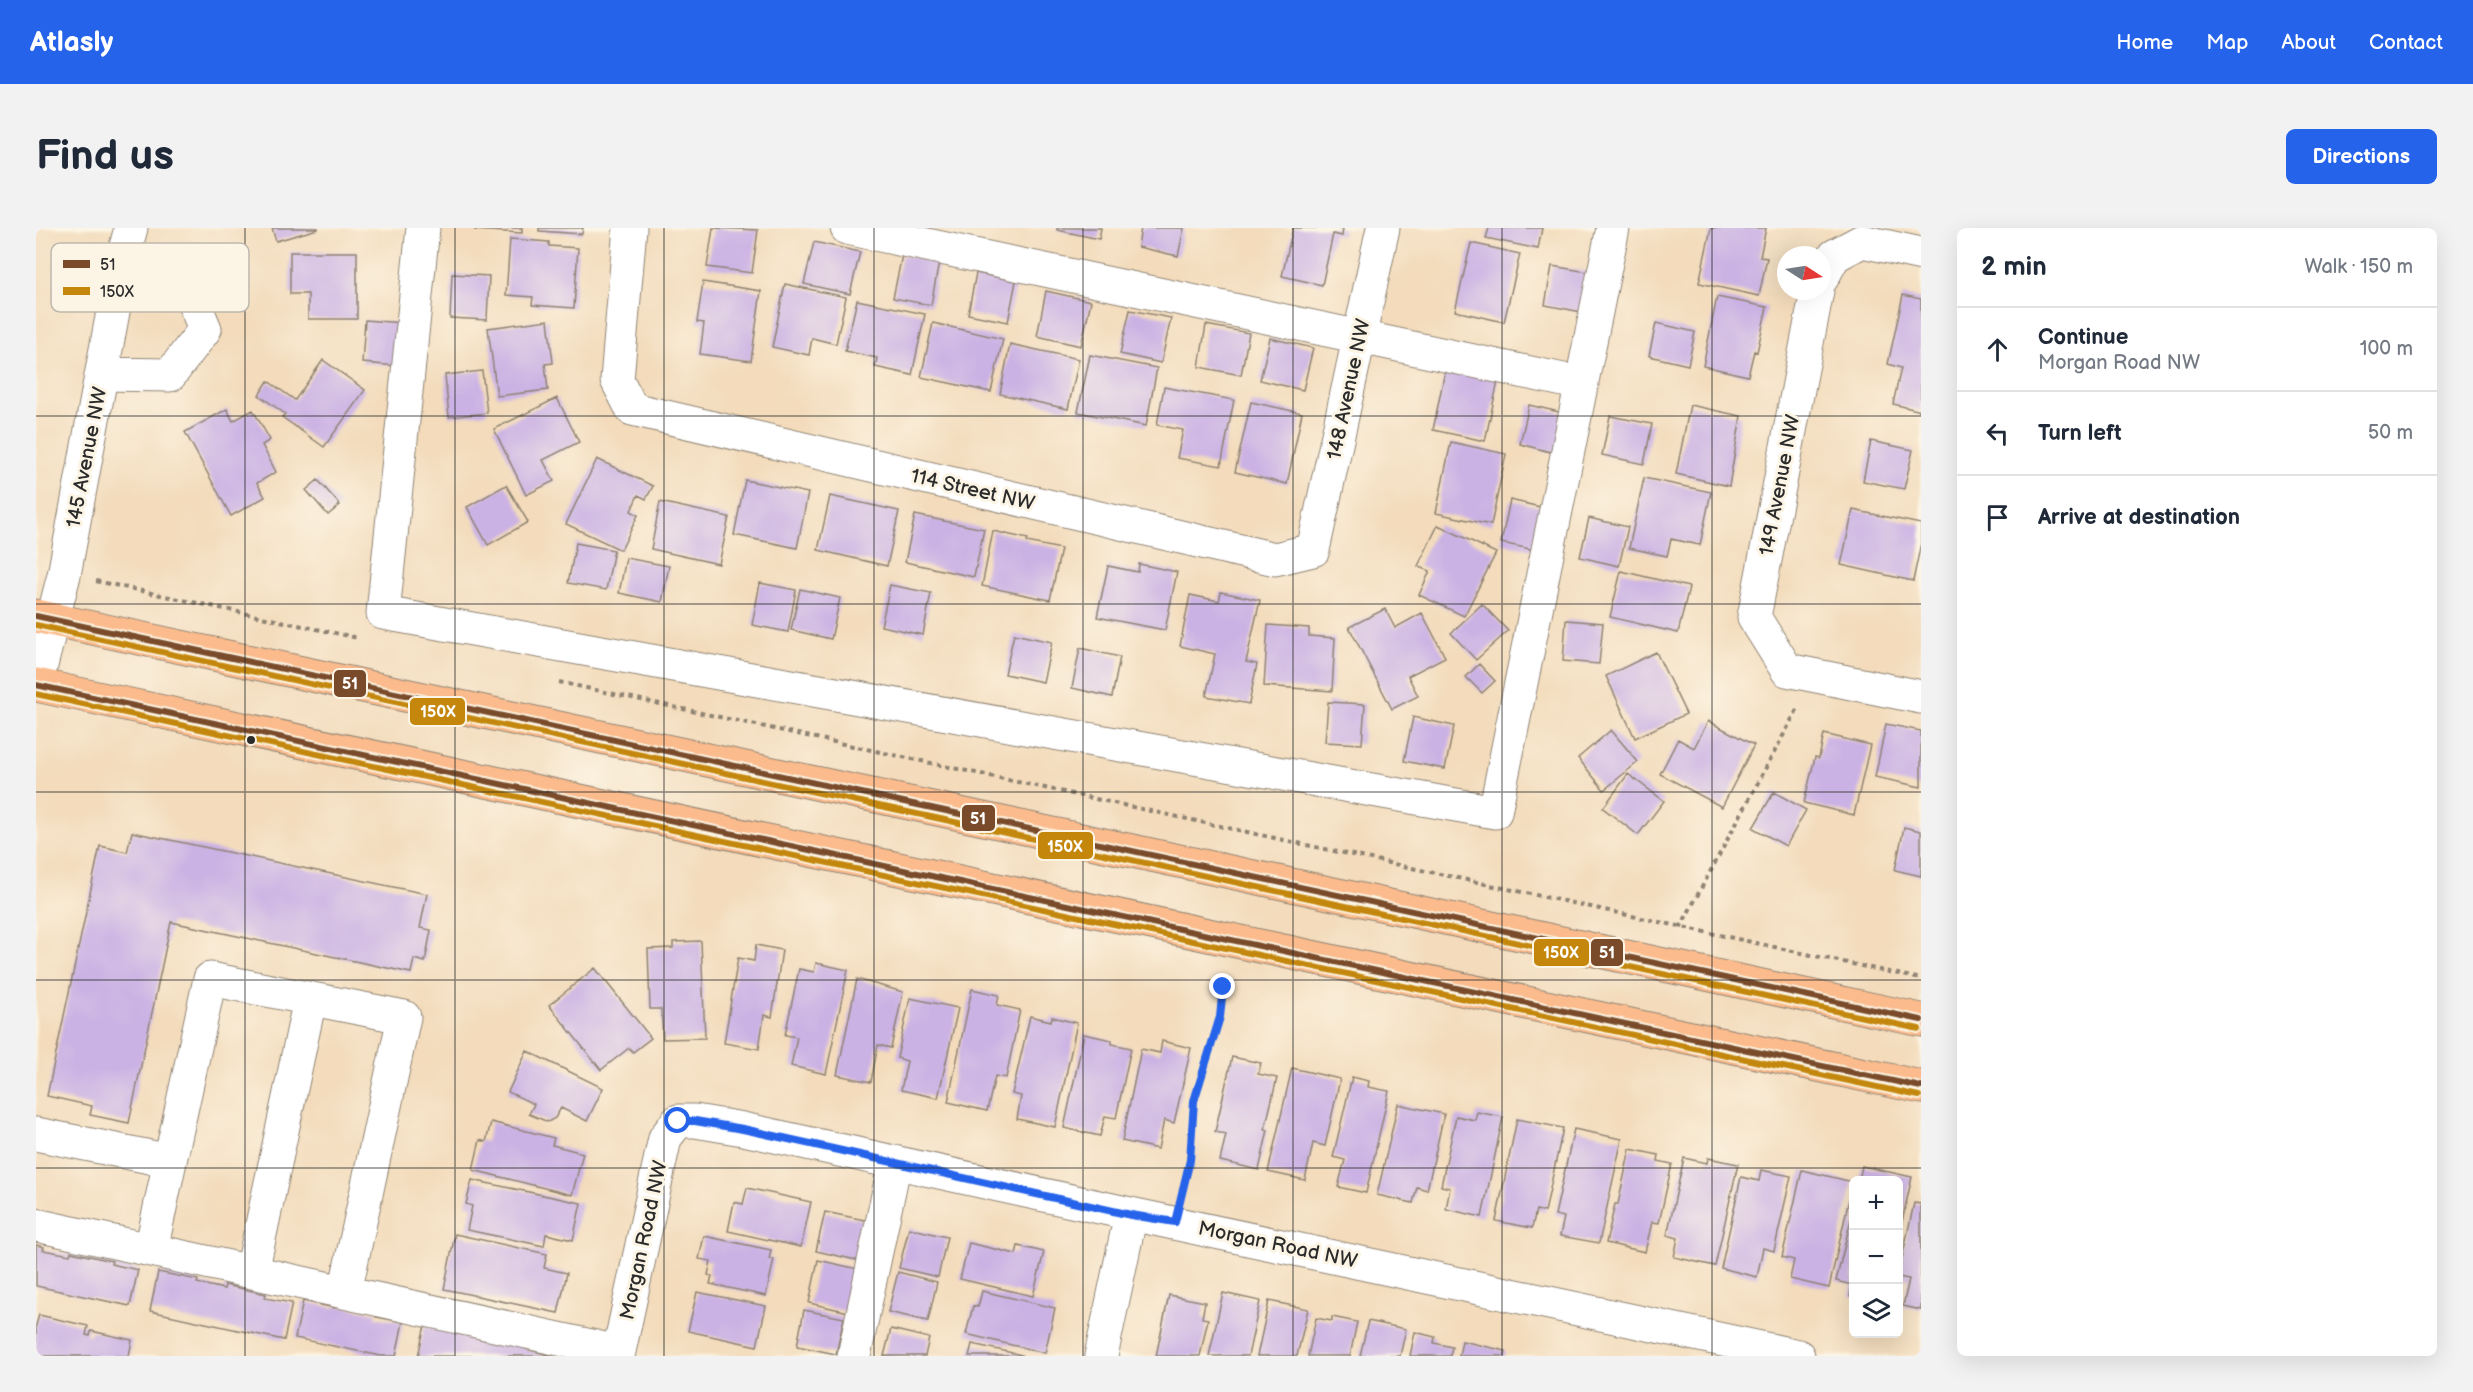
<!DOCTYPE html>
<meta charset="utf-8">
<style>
body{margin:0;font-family:"Balsamiq Sans",sans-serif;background:#f2f2f3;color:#1f2937}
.controls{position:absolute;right:18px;bottom:18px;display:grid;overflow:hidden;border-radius:9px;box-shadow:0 6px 24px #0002}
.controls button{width:54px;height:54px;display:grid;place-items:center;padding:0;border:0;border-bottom:2px solid #e0e1e3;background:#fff;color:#1f2937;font:30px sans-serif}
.compass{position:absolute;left:1741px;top:18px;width:54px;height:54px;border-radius:50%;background:#fff;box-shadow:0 6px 24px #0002;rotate:102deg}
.stop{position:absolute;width:18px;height:18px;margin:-14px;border:4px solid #2563eb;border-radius:50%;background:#fff}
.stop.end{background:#2563eb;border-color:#fff;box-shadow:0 2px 6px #0008}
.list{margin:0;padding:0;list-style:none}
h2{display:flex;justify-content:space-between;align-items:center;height:78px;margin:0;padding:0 24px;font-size:26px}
h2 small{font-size:20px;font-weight:400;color:#747a83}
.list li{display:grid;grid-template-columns:39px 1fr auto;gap:18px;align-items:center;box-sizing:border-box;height:84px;padding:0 24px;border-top:2px solid #e0e1e3}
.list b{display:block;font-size:22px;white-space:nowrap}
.list p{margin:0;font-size:20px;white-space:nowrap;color:#747a83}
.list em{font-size:20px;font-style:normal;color:#747a83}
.icon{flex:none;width:33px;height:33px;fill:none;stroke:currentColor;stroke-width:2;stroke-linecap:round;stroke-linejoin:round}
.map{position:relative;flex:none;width:1885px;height:1128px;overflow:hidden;border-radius:9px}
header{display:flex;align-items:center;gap:36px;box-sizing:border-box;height:84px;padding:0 30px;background:#2563eb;color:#fff}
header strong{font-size:28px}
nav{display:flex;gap:33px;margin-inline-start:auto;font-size:21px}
.intro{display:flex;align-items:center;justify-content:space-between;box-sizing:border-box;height:144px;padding:0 36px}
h1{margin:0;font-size:42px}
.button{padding:15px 27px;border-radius:9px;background:#2563eb;color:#fff;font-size:21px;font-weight:700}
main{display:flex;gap:36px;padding:0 36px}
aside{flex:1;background:#fff;border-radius:9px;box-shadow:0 6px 24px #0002}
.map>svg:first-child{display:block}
.building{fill:#cbb2e4}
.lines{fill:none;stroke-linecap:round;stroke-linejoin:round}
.minor-casing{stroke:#8f8373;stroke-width:35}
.major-casing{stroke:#8f8373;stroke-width:35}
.path{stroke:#8f8373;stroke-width:4;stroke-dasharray:4.5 4.5;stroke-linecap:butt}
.minor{stroke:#fff;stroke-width:33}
.major{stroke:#fbbb8c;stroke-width:33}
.bus-1-casing{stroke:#fcf5e5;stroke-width:10}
.bus-2-casing{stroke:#fcf5e5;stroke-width:10}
.bus-1{stroke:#7a4b2a;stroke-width:6}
.bus-2{stroke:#c4870b;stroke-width:6}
.route{stroke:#2563eb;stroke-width:8}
.grid{fill:none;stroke:#2b2b2b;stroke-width:1.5;stroke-opacity:0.55}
.bus-dot{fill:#2b2b2b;stroke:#fcf5e5;stroke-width:2}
.labels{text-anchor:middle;stroke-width:6;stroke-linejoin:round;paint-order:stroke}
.street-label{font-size:20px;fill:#2b2b2b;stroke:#fcf5e5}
.key{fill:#fcf5e5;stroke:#bdb8ad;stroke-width:1.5}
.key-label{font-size:16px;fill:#2b2b2b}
.line-badge{stroke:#fcf5e5;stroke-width:2}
.badge-label{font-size:16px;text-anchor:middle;font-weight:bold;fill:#fff}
</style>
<header>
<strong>Atlasly</strong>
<nav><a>Home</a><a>Map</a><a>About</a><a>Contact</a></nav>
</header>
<div class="intro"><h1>Find us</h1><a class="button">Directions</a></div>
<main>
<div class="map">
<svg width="1885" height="1128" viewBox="0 0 1885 1128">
<rect width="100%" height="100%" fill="#fcf5e5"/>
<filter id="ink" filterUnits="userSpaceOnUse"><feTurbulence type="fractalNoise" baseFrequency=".0167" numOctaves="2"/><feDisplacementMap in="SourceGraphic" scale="12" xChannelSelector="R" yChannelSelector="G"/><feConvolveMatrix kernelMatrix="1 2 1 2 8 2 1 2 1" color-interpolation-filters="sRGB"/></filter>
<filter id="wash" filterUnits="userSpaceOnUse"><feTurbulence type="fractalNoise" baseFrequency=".008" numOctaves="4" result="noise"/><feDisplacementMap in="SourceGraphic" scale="24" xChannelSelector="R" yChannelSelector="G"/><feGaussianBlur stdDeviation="1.35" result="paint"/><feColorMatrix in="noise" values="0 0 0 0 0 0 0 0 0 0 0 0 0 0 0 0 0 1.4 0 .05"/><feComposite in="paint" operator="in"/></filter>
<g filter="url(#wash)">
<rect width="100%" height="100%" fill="#f3dbbb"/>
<g id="blocks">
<path class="building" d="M236,0h46v1l-42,12z
M439,0h47v5l-47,-3z
M503,0h44l-1,6 -43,-3z
M677,0l45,2 -6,43 -45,-6z
M1021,0h44l-2,11 -42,-9z
M1105,0h43l-6,28 -40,-9z
M1257,0h50l-1,8 -9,-2 -11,51 -40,-9z
M1453,0h53l-4,21 -52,-11z
M1675,0h55l-6,29 7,1 -8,38 -60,-13z
M474,11l39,3v4l29,2 -4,60 -42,-3 1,-8 -27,-2z
M778,14l46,10 -10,42 -46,-10z
M1435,15l49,11 -16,68 -49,-11z
M254,24h67v67h-49v-25h-18z
M866,27l37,7 -8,43 -38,-7z
M1516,38l42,7 -7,40 -42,-8z
M940,45l40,8 -8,41 -40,-8z
M416,46l37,2 -2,44 -37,-2z
M667,54l58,9 -10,70 -51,-7 4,-31 -7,-1z
M749,56l61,13 -10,47 -24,-6 -3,17 -37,-8z
M1010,63l45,10 -10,45 -44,-10z
M1867,67l18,4v112l-28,-7 8,-36 -13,-4z
M1681,69l50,10 -10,45 -3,-1 -6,25 -45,-10z
M821,72l68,14 -13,61 -37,-8 2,-9 -32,-7z
M1094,82l41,8 -10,45 -41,-9z
M329,92l37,3 -4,43 -36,-3z
M512,92l5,43 -8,1 3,26 -51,6 -9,-68z
M897,95l70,16 -12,53 -70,-15z
M1620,95l39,9 -7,33 -39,-9z
M1170,97l43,8 -8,42 -42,-8z
M1234,110l43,10 -10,42 -43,-10z
M974,116l69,15 -11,50 -68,-15z
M1054,127l67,13 -11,58 -68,-14z
M287,132l42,30 -41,57 -42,-30 3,-3 -26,-19 9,-14 27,19z
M1411,133l53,11 -15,69 -52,-11z
M446,143l5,42 -38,4 -4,-42z
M1128,159l70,13 -13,66 -44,-8 6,-28 -26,-5z
M521,170l22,44 -36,18 11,21 -28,14 -32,-66z
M1215,174l51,11 -15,71 -52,-12z
M1493,177l39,9 -10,40 -38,-10z
M1654,177l51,11 -12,70 -53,-12z
M191,181l6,12 20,-11 17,30 -8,5 14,27 -19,11 8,14 -34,19 -46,-84z
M1574,188l42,8 -8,40 -42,-9z
M1835,213l42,9 -9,39 -41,-8z
M1415,214l55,12 -15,71 -55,-12z
M561,231l56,27 -7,13 -8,-4 -7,16 7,4 -17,35 -55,-26z
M1608,250l67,14 -11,53 -29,-6 -4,17 -38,-8z
M282,252l22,25 -12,10 -22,-25z
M709,252l63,13 -11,55 -63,-13z
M470,257l22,37 -40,23 -21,-38z
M794,268l69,15 -12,55 -69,-16z
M1474,272l39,9 -9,42 -39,-8z
M624,274l69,15 -10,47 -68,-15z
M1817,282l68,14v19l-8,38 -72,-16z
M879,287l69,14 -10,48 -69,-15z
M1553,290l39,9 -9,39 -39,-9z
M1402,297l58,28 -32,63 -45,-21 11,-24 -12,-5z
M957,303l35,8 -1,3 34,7 -11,51 -68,-14z
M540,315l38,7 -8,40 -38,-7z
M590,330l43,8 -7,36 -43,-9z
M1103,336l38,8 -12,58 -68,-13 11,-51 30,6z
M1585,343l68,16 -11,46 -68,-16z
M724,355l36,7 -8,42 -36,-7z
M854,357l41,8 -8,42 -42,-9z
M764,361l40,9 -9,41 -40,-9z
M1185,364l39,8 -14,62 11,2 -8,40 -43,-8 9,-42 -35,-8 10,-51 29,6z
M1446,376l26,27 -32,29 -25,-27z
M1349,381l10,19 27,-15 23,44 -37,19 10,20 -26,13 -43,-82z
M1530,392l37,3 -4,41 -36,-3z
M1232,397l41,3v8l26,2 -3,53 -68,-5z
M978,406l38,8 -9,40 -38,-8z
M1044,420l40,9 -8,40 -40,-9z
M1620,424l30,62 -51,24 -29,-62z
M1443,436l16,17 -13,12 -16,-16z
M1292,474l37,2 -3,40 -37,-2z
M1377,489l41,9 -9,43 -41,-8z
M1672,493l46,24 -32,62 -62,-33 18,-35 16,9z
M1850,496l35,7v56l-46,-10z
M1575,502l27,32 -34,28 -26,-32z
M1788,506l46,11 -16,70 -50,-12 11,-46 4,1z
M1592,546l36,27 -26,34 -35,-27z
M1738,564l32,18 -20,36 -33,-18z
M1868,599l17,4v45l-26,-6z
M96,604l295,62 -7,34 11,2 -6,32 -11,-3 -3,14 -240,-51 -42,201 -39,-8 2,-9 -45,-10 53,-250 27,6z
M665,713l4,97 -42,1 -2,-30h-11l-2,-60 25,-1v-6z
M720,717l26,5 -10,67 -8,-2 -5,34 -35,-6 14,-85 16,3z
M780,735l32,7 -22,104 -35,-8 6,-29 -12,-2 14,-66 15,3z
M559,740l56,70 -18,14 -4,-4 -28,22 -52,-65z
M821,751l46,13 -12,56 -13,-3 -7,37 -34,-7z
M936,761l27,6 -2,10 23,5 -14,68 -11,-2 -8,35 -39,-9z
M874,770l48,10 -20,90 -37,-8 6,-29 -10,-3z
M994,788l21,5 1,-4 25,6 -22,104 -38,-8 4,-23 -9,-2z
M1048,806l28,6v4l19,4 -15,70 -11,-2 -5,20 -36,-8z
M1126,813l29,7 -17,75 -10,-3 -6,29 -36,-8 19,-92 19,4z
M491,823l76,37 -16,33 -26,-13 -6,10 -7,4 -19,-8 5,-10 -26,-12z
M1196,829l29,6 -3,11 19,4 -12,51 3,1 -9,40 -39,-9 6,-27 -11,-2z
M1256,840l48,11 -15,67 -12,-3 -8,37 -37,-8z
M1316,849l17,4 -1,6 21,4 -23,102 -28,-6 7,-27 -12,-3z
M1362,876l46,10 -17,76 -10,-3 -4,16 -36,-8z
M1441,884l26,5 -21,100 -36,-8 4,-21 -9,-2 15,-70 19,4z
M1481,891l46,9 -18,84 -9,-2 -4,18 -36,-7z
M455,894l63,16 -2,7 31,8 -11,42 -99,-25 7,-30 6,2z
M1538,901l48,10 -23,104 -39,-7 4,-19 -9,-2z
M1594,921l29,6 -1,6 14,3 -13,59 -7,-1 -7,30 -39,-9 9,-39h3z
M1648,930l23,5 1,-5 30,6 -23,102 -41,-9 4,-19 -11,-3z
M1826,938l50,11 -13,58 -1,-55h-39z
M1725,942l30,6 -17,75 -11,-3 -6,29 -36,-9 20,-91 18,4z
M1766,942l51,12 -24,106 -39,-9 4,-19 -12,-3z
M436,952l109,23 -8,37 -27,-6 -2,12 -77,-16 5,-24 -6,-2z
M711,960l64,14 -10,45 -73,-16 6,-29 9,2z
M1878,975l7,1v106l-18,-4 6,-27 -11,-2z
M1818,979v90l-4,-1 2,-11 -16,-4z
M789,984l45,9 -9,40 -45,-10z
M873,1000l38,9 -9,40 -39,-9z
M419,1006l92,20 -3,14 23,5 -9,40 -114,-24z
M668,1008l67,14 -2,9h5l-8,37 -56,-12 2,-8 -4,-1 3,-14 -12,-2z
M933,1015l47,11 2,-8 26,6 -11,44 -73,-17z
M0,1017l8,2 -1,3 27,5 1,-3 41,9 -1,3 27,6 -8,36 -94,-20z
M782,1032l40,9 -9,43 -40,-9z
M122,1044l40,8 -1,3 27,6 1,-4 41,9 -1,4 27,5 -8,37 -134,-29z
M862,1044l39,10 -9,39 -40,-9z
M946,1063l73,17 -10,45 -79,-19 7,-28 5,1z
M661,1064l69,14 -9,40 -69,-15z
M1187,1065l37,8 -12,55h-39z
M1133,1067l36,7 -3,16 6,1 -8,37h-44z
M267,1073l32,7v-3l42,8 -1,4 27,5 -7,34h-15l-86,-18z
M1233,1073l39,8 -11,47h-40z
M768,1082l40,8 -8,36 -39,-8z
M3,1087l49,11 -2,9 4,1 1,-5 41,9 -3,16h-93v-31z
M1296,1089l25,5 -7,34h-42l8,-38 16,3z
M1332,1093l38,8 -6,27h-40z
M389,1097l60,15v-3l42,9 -1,3 27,7h-135z
M855,1101l38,9 -4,18h-41z
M1379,1104l20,5 -1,6 18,4 -2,9h-40z
M1426,1113l44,10 -1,5h-46z
M936,1116l50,11v1h-53z"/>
</g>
</g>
<g filter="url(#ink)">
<use href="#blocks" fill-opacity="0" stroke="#8f8373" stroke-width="1.5"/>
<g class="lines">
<defs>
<path id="minor" d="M387,0l-40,385 1112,199 118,-584
M594,0l-13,152 15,29 643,150 38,-9 70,-322
M811,0l735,156
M1786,50l12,-22 28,-15 59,13
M1781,63l-63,326 33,53 134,27
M66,146l68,1 35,-46 -19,-46 -63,-25
M0,457l28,-110 59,-317 8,-30
M0,906l134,27 40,-182 194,38 -59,275
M0,997l583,127
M115,1022l19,-89
M216,1044l58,-273
M582,1128l47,-218 13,-17h17l48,8 388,85 667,142
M818,1128l41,-194
M1065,1128l30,-142"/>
<path id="major" d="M0,388l1885,404
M0,457l1885,402"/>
</defs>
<use href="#minor" class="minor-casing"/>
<use href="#major" class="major-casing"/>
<path class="path" d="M60,353l262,57
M523,454l1362,297
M1644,700l119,-222
M1146,963l7,-31 5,-59 26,-84 3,-30"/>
<use href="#minor" class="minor"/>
<use href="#major" class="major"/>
<defs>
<path id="bus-1" d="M0,388l1885,404
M0,457l1885,402"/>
<path id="bus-2" d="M0,397l1883,404
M0,466l1883,402"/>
</defs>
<use href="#bus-1" class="bus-1-casing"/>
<use href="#bus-2" class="bus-2-casing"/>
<use href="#bus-1" class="bus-1"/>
<use href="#bus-2" class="bus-2"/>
</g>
</g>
<g class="lines" filter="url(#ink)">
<path class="route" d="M642,893h17l48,8 388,86 44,7 15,-62 4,-59 26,-84 3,-30"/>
</g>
<path class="grid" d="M209,0v1128M419,0v1128M628,0v1128M838,0v1128M1047,0v1128M1257,0v1128M1466,0v1128M1676,0v1128M0,188h1885M0,376h1885M0,564h1885M0,752h1885M0,940h1885"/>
<circle class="bus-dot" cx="215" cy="512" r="5"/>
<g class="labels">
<g class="street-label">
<text transform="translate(1312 161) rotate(-78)" y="7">148 Avenue NW</text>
<text transform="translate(50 229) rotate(-79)" y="7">145 Avenue NW</text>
<text transform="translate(1743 257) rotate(-79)" y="7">149 Avenue NW</text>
<text transform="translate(937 261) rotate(13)" y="7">114 Street NW</text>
<text transform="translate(607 1012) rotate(-78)" y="7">Morgan Road NW</text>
<text transform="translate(1242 1016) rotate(12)" y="7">Morgan Road NW</text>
</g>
</g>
<rect x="15" y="15" width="198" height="69" rx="9" class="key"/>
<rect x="27" y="32" width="27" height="8" fill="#7a4b2a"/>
<rect x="27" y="59" width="27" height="8" fill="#c4870b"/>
<g class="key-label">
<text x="64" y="42">51</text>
<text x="64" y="69">150X</text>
</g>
<g class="line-badge">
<rect x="297" y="441" width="34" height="29" rx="6" fill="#7a4b2a"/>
<rect x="373" y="469" width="57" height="29" rx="6" fill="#c4870b"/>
<rect x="925" y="576" width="35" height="28" rx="6" fill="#7a4b2a"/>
<rect x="1001" y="603" width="57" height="29" rx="6" fill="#c4870b"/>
<rect x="1497" y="710" width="57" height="29" rx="6" fill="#c4870b"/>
<rect x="1554" y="710" width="34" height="29" rx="6" fill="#7a4b2a"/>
</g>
<g class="badge-label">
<text x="314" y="461">51</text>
<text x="402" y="489">150X</text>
<text x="942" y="596">51</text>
<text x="1029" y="624">150X</text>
<text x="1525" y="730">150X</text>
<text x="1571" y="730">51</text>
</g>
</svg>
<div class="controls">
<button>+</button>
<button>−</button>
<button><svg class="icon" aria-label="layers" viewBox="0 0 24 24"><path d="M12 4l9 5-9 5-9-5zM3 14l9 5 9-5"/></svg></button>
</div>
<svg class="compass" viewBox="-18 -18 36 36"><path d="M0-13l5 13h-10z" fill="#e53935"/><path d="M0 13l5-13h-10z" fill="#747a83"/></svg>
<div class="stop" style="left:642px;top:893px"></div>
<div class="stop end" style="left:1187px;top:759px"></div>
</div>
<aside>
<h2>2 min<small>Walk · 150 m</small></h2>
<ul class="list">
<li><svg class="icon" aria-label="ahead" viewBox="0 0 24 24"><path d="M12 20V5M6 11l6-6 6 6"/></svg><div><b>Continue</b><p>Morgan Road NW</p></div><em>100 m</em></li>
<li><svg class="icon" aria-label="left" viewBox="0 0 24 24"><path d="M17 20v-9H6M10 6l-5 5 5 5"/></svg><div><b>Turn left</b></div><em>50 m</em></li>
<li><svg class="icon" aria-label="arrive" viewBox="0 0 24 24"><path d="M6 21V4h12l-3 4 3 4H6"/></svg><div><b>Arrive at destination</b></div></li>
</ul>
</aside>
</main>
